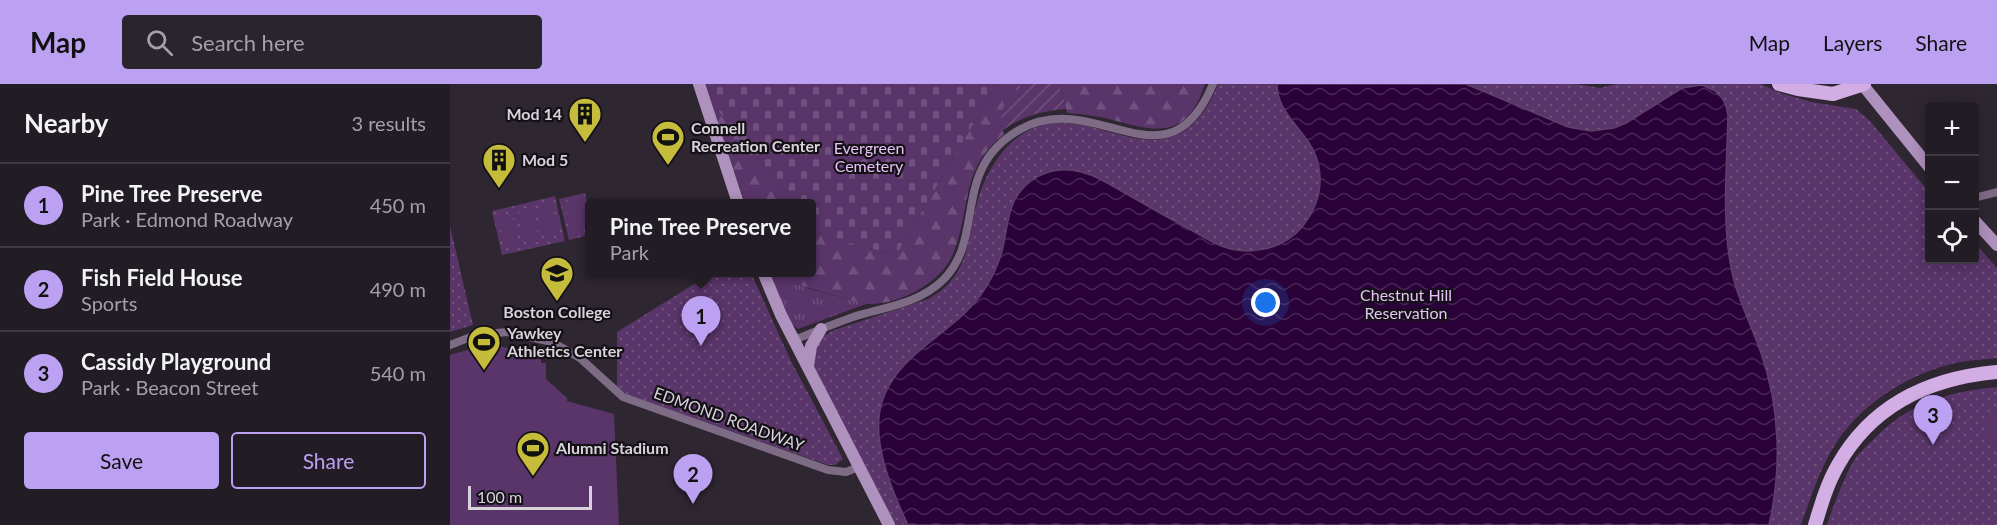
<!DOCTYPE html>
<meta charset="utf-8">
<style>
body{margin:0;font-family:Lato,sans-serif;background:#2a252d;color:#f1f3f6}
.controls{position:absolute;right:18px;top:18px;display:grid;overflow:hidden;border-radius:6px;box-shadow:0 3px 15px #0003}
.controls button{width:54px;height:54px;display:grid;place-items:center;padding:0;border:0;border-bottom:2px solid #3f3a42;background:#221c25;color:#f1f3f6;font:30px sans-serif}
.scale{position:absolute;left:18px;bottom:15px;width:124px;box-sizing:border-box;padding-left:6px;border:3px solid #d8d3db;border-top:0;font-size:16px;line-height:21px;white-space:nowrap;color:#d8d3db;-webkit-text-stroke:4px #141016;paint-order:stroke}
.you{position:absolute;left:816px;top:219px;width:21px;height:21px;margin:-15px;border:4px solid #fff;border-radius:50%;background:#1a73e8;box-shadow:0 0 0 9px #1a73e833}
.badge{display:grid;place-items:center;width:39px;height:39px;border-radius:50%;background:#bca0f2;color:#111;font-size:20px;font-weight:700}
.pin{position:absolute;translate:-50% -50px;filter:drop-shadow(0 2px 3px #0008)}
.pin::after{content:'';position:absolute;top:32px;width:21px;height:18px;background:inherit;clip-path:polygon(0 0,100% 0,50% 100%)}
.popup{position:absolute;left:135px;top:115px;width:231px;height:78px;box-sizing:border-box;display:grid;place-content:center;border-radius:6px;background:#221c25;filter:drop-shadow(0 2px 4px #0005);font-size:20px;white-space:nowrap;color:#a2a1a7}
.popup b{font-size:22px;color:#f1f3f6}
.popup::after{content:'';position:absolute;left:50%;top:100%;margin-left:-12px;border:12px solid transparent;border-top-color:#221c25}
.list{margin:0;padding:0;list-style:none}
h2{display:flex;justify-content:space-between;align-items:center;height:78px;margin:0;padding:0 24px;font-size:26px}
h2 small{font-size:20px;font-weight:400;color:#a2a1a7}
.list li{display:grid;grid-template-columns:39px 1fr auto;gap:18px;align-items:center;box-sizing:border-box;height:84px;padding:0 24px;border-top:2px solid #3f3a42}
.list b{display:block;font-size:22px;white-space:nowrap}
.list p{margin:0;font-size:20px;white-space:nowrap;color:#a2a1a7}
.list em{font-size:20px;font-style:normal;color:#a2a1a7}
.actions{display:flex;gap:12px;padding:18px 24px}
.actions a{flex:1;padding:14px 0;border:2px solid #bca0f2;border-radius:6px;text-align:center;font-size:21px;color:#bca0f2}
.actions .main{background:#bca0f2;color:#111}
.icon{flex:none;width:33px;height:33px;fill:none;stroke:currentColor;stroke-width:2;stroke-linecap:round;stroke-linejoin:round}
.map{position:relative;flex:none;width:1547px;height:441px;overflow:hidden}
header{display:flex;align-items:center;gap:36px;box-sizing:border-box;height:84px;padding:0 30px;background:#bca0f2;color:#111}
header strong{font-size:28px}
nav{display:flex;gap:33px;margin-inline-start:auto;font-size:21px}
.search{width:420px;height:54px;background:#2a252d;display:flex;align-items:center;gap:15px;box-sizing:border-box;padding:0 21px;border-radius:6px;color:#a2a1a7;font-size:22px}
main{display:flex}
aside{flex:1;background:#221c25}
.map>svg:first-child{display:block}
.grass{fill:url(#grass-tufts)}
.forest{fill:url(#forest-firs)}
.cemetery{fill:url(#cemetery-stones)}
.park{fill:url(#park-dots)}
.garden{fill:url(#garden-furrows)}
.pitch{fill:#593569}
.water{fill:url(#water-waves);stroke:#5e416a;stroke-width:1.5}
.lines{fill:none;stroke-linecap:round;stroke-linejoin:round}
.minor{stroke:#7e6c87;stroke-width:8}
.secondary{stroke:#ae91bc;stroke-width:12}
.primary{stroke:#d3aee5;stroke-width:14}
.labels{text-anchor:middle;stroke-width:4.5;stroke-linejoin:round;paint-order:stroke}
.poi-label{font-size:16px;font-weight:bold;fill:#d8d3db;stroke:#141016;text-anchor:start}
.park-label{font-size:16px;fill:#e4c2f5;stroke:#141016}
.street-label{font-size:16px;fill:#d8d3db;stroke:#141016}
</style>
<header>
<strong>Map</strong>
<div class="search"><svg class="icon" aria-label="search" viewBox="0 0 24 24"><circle cx="10" cy="10" r="6"/><path d="M15 15l6 6"/></svg>Search here</div>
<nav><a>Map</a><a>Layers</a><a>Share</a></nav>
</header>
<main>
<aside>
<h2>Nearby<small>3 results</small></h2>
<ul class="list">
<li><span class="badge">1</span><div><b>Pine Tree Preserve</b><p>Park · Edmond Roadway</p></div><em>450 m</em></li>
<li><span class="badge">2</span><div><b>Fish Field House</b><p>Sports</p></div><em>490 m</em></li>
<li><span class="badge">3</span><div><b>Cassidy Playground</b><p>Park · Beacon Street</p></div><em>540 m</em></li>
</ul>
<div class="actions"><a class="main">Save</a><a>Share</a></div>
</aside>
<div class="map">
<svg width="1547" height="441" viewBox="0 0 1547 441">
<defs>
<pattern id="grass-tufts" width="24" height="20" patternUnits="userSpaceOnUse" patternTransform="scale(1.5)"><rect width="24" height="20" fill="#593569"/><path d="M3 7l-1-3M5 7V3M7 7l1-3M15 17l-1-3M17 17v-4M19 17l1-3" fill="none" stroke="#70517e"/></pattern>
<pattern id="forest-firs" width="22" height="20" patternUnits="userSpaceOnUse" patternTransform="scale(1.5)"><rect width="22" height="20" fill="#593569"/><path d="M5 1l3.5 6h-7zM16 11l3.5 6h-7z" fill="#70517e"/></pattern>
<pattern id="cemetery-stones" width="16" height="16" patternUnits="userSpaceOnUse" patternTransform="scale(1.5)"><rect width="16" height="16" fill="#593569"/><path d="M2 7V4a2 2 0 0 1 4 0v3zM10 15v-3a2 2 0 0 1 4 0v3z" fill="#70517e"/></pattern>
<pattern id="park-dots" width="8" height="8" patternUnits="userSpaceOnUse" patternTransform="scale(1.5)"><rect width="8" height="8" fill="#593569"/><path d="M2 2h.1M6 6h.1" fill="none" stroke="#70517e" stroke-width="1.8" stroke-linecap="round"/></pattern>
<pattern id="garden-furrows" width="10" height="10" patternUnits="userSpaceOnUse" patternTransform="scale(1.5)"><rect width="10" height="10" fill="#593569"/><path d="M-1 1l2-2M0 10L10 0M9 11l2-2" fill="none" stroke="#70517e"/></pattern>
<pattern id="water-waves" width="16" height="10" patternUnits="userSpaceOnUse" patternTransform="scale(1.5)"><rect width="16" height="10" fill="#2a0239"/><path d="M0 5q4-4 8 0t8 0" fill="none" stroke="#482655"/></pattern>
</defs>
<rect width="100%" height="100%" fill="#2e2631"/>
<path class="grass" d="M320,189l40,16 56,15 -68,25c-13,-7 -23,-43 -28,-56z"/>
<path class="forest" d="M253,0h4l7,22 82,97h-51z
M547,0h28c-19,14 -26,26 -21,50 -45,36 -32,74 -51,120 -12,29 -55,52 -87,50 -7,0 -15,-4 -22,-6 -25,-7 -50,-14 -74,-25l42,-1v-50l12,14 72,19z
M607,0h148c-3,7 -5,15 -9,21 -20,35 -53,23 -83,15 -15,-4 -30,-6 -46,-7l-4,-18z"/>
<path class="cemetery" d="M257,0h290l-101,171 -73,-19 -11,-14v-19h-16l-82,-97z"/>
<path class="park" d="M768,0h358l24,4 16,-4h145l19,9 32,9 44,7 14,12 59,71 1,68h44l1,-17 22,25v90c-15,2 -31,2 -46,6 -46,12 -93,42 -118,84 -14,24 -23,51 -32,77h-907l-80,-159v-16l4,-11 16,-9 94,-31c41,-22 39,-57 49,-96 8,-31 29,-66 60,-76 52,-18 103,34 150,2 14,-10 25,-29 31,-45z
M135,109l5,22v20l-21,5 -10,-41z
M105,112l10,45 -63,14 -10,-44z
M0,142l23,99 -23,7z
M262,189h39l40,88 52,98 -8,6h-7l-200,-70 -11,-8v-55z
M1547,303v138h-170c5,-16 20,-55 29,-68 5,-6 11,-11 17,-17 35,-37 74,-48 124,-53z"/>
<path class="garden" d="M575,0h32l6,11 3,14c-24,2 -43,7 -63,21 -5,-25 3,-32 22,-46z"/>
<path class="pitch" d="M133,114l7,31 -19,4 -7,-31z
M102,121l6,29 -13,3 -7,-29z
M82,126l7,29 -14,3 -7,-29z
M62,130l6,29 -13,3 -7,-29z
M49,262l31,7h11v10h5v16l21,19v3l47,13 5,111h-169v-170l27,-8z
M1547,325v43c-10,-12 -13,-24 -13,-39z"/>
<path class="water" d="M827,0h189l102,43 23,4 23,-3 12,-5 56,-35 20,-3 13,6 7,7 4,8 2,9c-1,48 -6,99 2,147 5,32 20,60 31,91 19,55 21,115 8,172h-861c-16,-34 -38,-85 -26,-123 15,-49 69,-67 98,-106 9,-12 16,-26 21,-41 8,-27 4,-55 30,-74 21,-16 46,-13 69,-2 24,13 47,27 71,40 16,8 32,19 48,26 28,12 64,5 83,-18 15,-18 22,-41 16,-64 -7,-31 -41,-46 -41,-79z"/>
<g class="lines">
<path class="minor" d="M1524,114l23,-6
M344,256c20,-8 39,-16 59,-23 32,-10 66,-13 91,-38 42,-43 7,-110 75,-149 77,-44 148,64 194,-46
M0,261l26,-10 31,-3 45,10 28,16 43,39 205,73 18,2 13,-5"/>
<path class="secondary" d="M249,0l39,119
M1412,0l68,84
M1524,136l23,25
M313,188l18,43 108,210
M358,282l3,-20 10,-17"/>
<path class="primary" d="M1329,0l19,5 35,5 31,-10
M1365,441c6,-20 12,-41 23,-60 34,-60 92,-87 159,-93"/>
</g>
<defs>
<symbol id="building-pin" viewBox="-11 -11 22 30"><path d="M0 17L-7.5 6A9.5 9.5 0 1 1 7.5 6Z" fill="#c6bc3c" stroke="#141016"/><path d="M-4-6H4V6H1V3H-1V6H-4ZM-2.5-4.3h1.7v1.8h-1.7ZM.8-4.3h1.7v1.8H.8ZM-2.5-1h1.7V.8h-1.7ZM.8-1h1.7V.8H.8Z" fill="#111"/></symbol>
<symbol id="stadium-pin" viewBox="-11 -11 22 30"><path d="M0 17L-7.5 6A9.5 9.5 0 1 1 7.5 6Z" fill="#c6bc3c" stroke="#141016"/><path d="M0-5a6.5 5 0 1 0 0 10a6.5 5 0 1 0 0-10ZM-3.5-1.8h7v3.6h-7Z" fill="#111"/></symbol>
<symbol id="university-pin" viewBox="-11 -11 22 30"><path d="M0 17L-7.5 6A9.5 9.5 0 1 1 7.5 6Z" fill="#c6bc3c" stroke="#141016"/><path d="M0-5L7-2L0 1L-7-2ZM-4 1L0 2.5L4 1V4Q0 6-4 4Z" fill="#111"/></symbol>
</defs>
<g fill-rule="evenodd">
<use href="#building-pin" x="116" y="11" width="38" height="52"/>
<use href="#stadium-pin" x="199" y="34" width="38" height="52"/>
<use href="#building-pin" x="30" y="57" width="38" height="52"/>
<use href="#university-pin" x="88" y="170" width="38" height="52"/>
<use href="#stadium-pin" x="15" y="239" width="38" height="52"/>
<use href="#stadium-pin" x="64" y="345" width="38" height="52"/>
</g>
<g class="labels">
<g class="poi-label">
<text x="112" y="36" text-anchor="end">Mod 14</text>
<text x="241" y="50">Connell<tspan x="241" dy="18">Recreation Center</tspan></text>
<text x="72" y="82">Mod 5</text>
<text x="107" y="234" text-anchor="middle">Boston College</text>
<text x="57" y="255">Yawkey<tspan x="57" dy="18">Athletics Center</tspan></text>
<text x="106" y="370">Alumni Stadium</text>
</g>
<g class="park-label">
<text x="419" y="70">Evergreen<tspan x="419" dy="18">Cemetery</tspan></text>
<text x="956" y="217">Chestnut Hill<tspan x="956" dy="18">Reservation</tspan></text>
</g>
<g class="street-label">
<text transform="translate(279 335) rotate(20)" y="6">EDMOND ROADWAY</text>
</g>
</g>
</svg>
<div class="controls">
<button>+</button>
<button>−</button>
<button><svg class="icon" aria-label="locate" viewBox="0 0 24 24"><circle cx="12" cy="12" r="6"/><path d="M12 2v4M12 18v4M2 12h4M18 12h4"/></svg></button>
</div>
<div class="scale">100 m</div>
<div class="you"></div>
<div class="pin badge" style="left:251px;top:262px">1</div>
<div class="popup"><b>Pine Tree Preserve</b>Park</div>
<div class="pin badge" style="left:243px;top:420px">2</div>
<div class="pin badge" style="left:1483px;top:361px">3</div>
</div>
</main>
